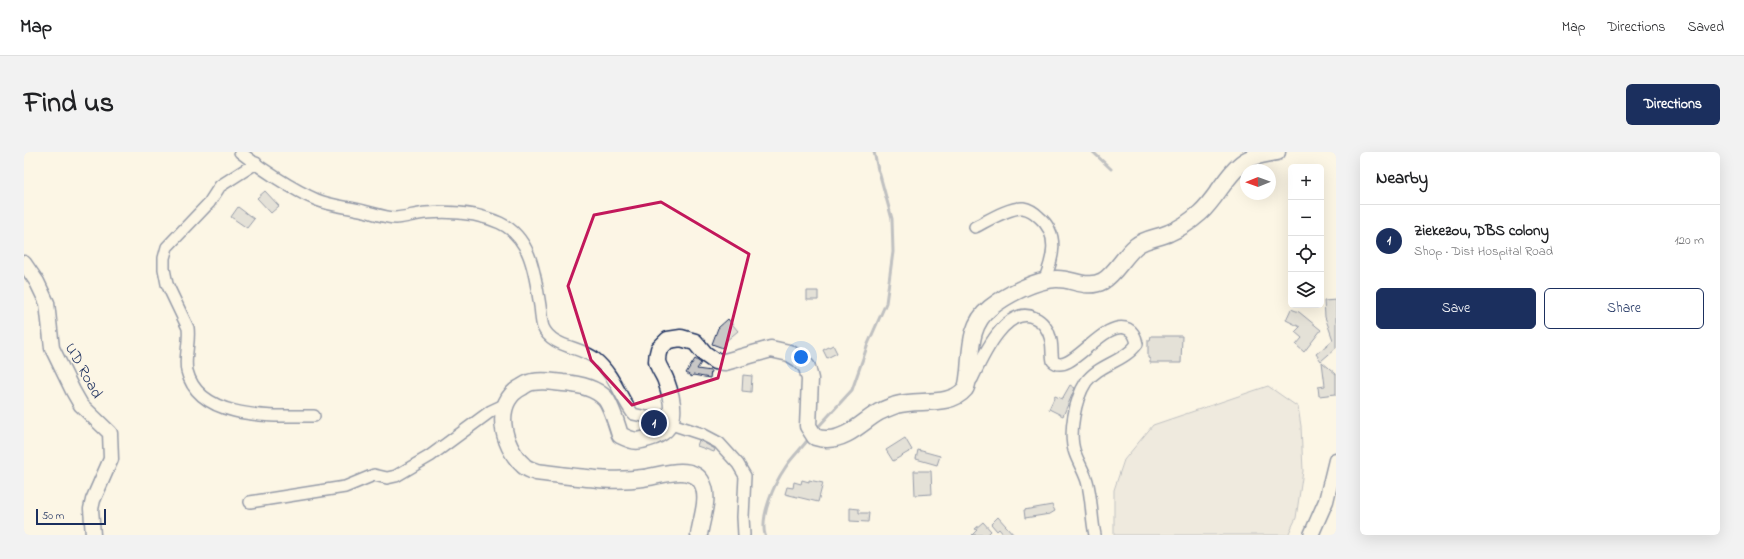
<!DOCTYPE html>
<meta charset="utf-8">
<style>
body{margin:0;font-family:"Indie Flower",sans-serif;background:#f2f2f2;color:#202124}
.controls{position:absolute;right:12px;top:12px;display:grid;overflow:hidden;border-radius:6px;box-shadow:0 4px 16px #0002}
.controls button{width:36px;height:36px;display:grid;place-items:center;padding:0;border:0;border-bottom:1px solid #e0e0e0;background:#fff;color:#202124;font:20px sans-serif}
.compass{position:absolute;left:1216px;top:12px;width:36px;height:36px;border-radius:50%;background:#fff;box-shadow:0 4px 16px #0002;rotate:269deg}
.scale{position:absolute;left:12px;bottom:10px;width:70px;box-sizing:border-box;padding-left:4px;border:2px solid #1b2f5e;border-top:0;font-size:11px;line-height:14px;white-space:nowrap;color:#1b2f5e;-webkit-text-stroke:3px #fcf5e5;paint-order:stroke}
.you{position:absolute;left:777px;top:205px;width:14px;height:14px;margin:-10px;border:3px solid #fff;border-radius:50%;background:#1a73e8;box-shadow:0 0 0 6px #1a73e833}
.badge{display:grid;place-items:center;width:26px;height:26px;border-radius:50%;background:#1b2f5e;color:#fff;font-size:13px;font-weight:700}
.pin{position:absolute;translate:-50% -50%;border:2px solid #fff;box-shadow:0 1px 4px #0006}
.list{margin:0;padding:0;list-style:none}
h2{display:flex;justify-content:space-between;align-items:center;height:52px;margin:0;padding:0 16px;font-size:17px}
h2 small{font-size:13px;font-weight:400;color:#757577}
.list li{display:grid;grid-template-columns:26px 1fr auto;gap:12px;align-items:center;box-sizing:border-box;height:72px;padding:0 16px;border-top:1px solid #e0e0e0}
.list b{display:block;font-size:15px;white-space:nowrap}
.list p{margin:0;font-size:13px;white-space:nowrap;color:#757577}
.list em{font-size:13px;font-style:normal;color:#757577}
.actions{display:flex;gap:8px;padding:12px 16px}
.actions a{flex:1;padding:9px 0;border:1px solid #1b2f5e;border-radius:6px;text-align:center;font-size:14px;color:#1b2f5e}
.actions .main{background:#1b2f5e;color:#fff}
.icon{flex:none;width:22px;height:22px;fill:none;stroke:currentColor;stroke-width:2;stroke-linecap:round;stroke-linejoin:round}
.map{position:relative;flex:none;width:1312px;height:383px;overflow:hidden;border-radius:6px}
header{display:flex;align-items:center;gap:24px;box-sizing:border-box;height:56px;padding:0 20px;background:#fff;border-bottom:1px solid #e0e0e0}
header strong{font-size:19px}
nav{display:flex;gap:22px;margin-inline-start:auto;font-size:14px}
.intro{display:flex;align-items:center;justify-content:space-between;box-sizing:border-box;height:96px;padding:0 24px}
h1{margin:0;font-size:28px}
.button{padding:10px 18px;border-radius:6px;background:#1b2f5e;color:#fff;font-size:14px;font-weight:700}
main{display:flex;gap:24px;padding:0 24px}
aside{flex:1;background:#fff;border-radius:6px;box-shadow:0 4px 16px #0002}
.map>svg:first-child{display:block}
.green{fill:#dfdbd4;stroke:#7d8599}
.lines{fill:none;stroke-linecap:round;stroke-linejoin:round}
.stream{stroke:#767f94;stroke-width:3}
.building{fill:#c8c7c6;stroke:#1b2f5e}
.minor-casing{stroke:#1b2f5e;stroke-width:14}
.major-casing{stroke:#1b2f5e;stroke-width:17}
.highway-casing{stroke:#1b2f5e;stroke-width:19}
.minor{stroke:#fcf5e5;stroke-width:11}
.major{stroke:#fcf5e5;stroke-width:14}
.highway{stroke:#fcf5e5;stroke-width:16}
.marked{fill:none;stroke:#c2185b;stroke-width:3;stroke-linejoin:round}
.labels{text-anchor:middle;stroke-width:3;stroke-linejoin:round;paint-order:stroke}
.street-label{font-size:16px;fill:#1b2f5e;stroke:#fcf5e5}
</style>
<header>
<strong>Map</strong>
<nav><a>Map</a><a>Directions</a><a>Saved</a></nav>
</header>
<div class="intro"><h1>Find us</h1><a class="button">Directions</a></div>
<main>
<div class="map">
<svg width="1312" height="383" viewBox="0 0 1312 383">
<rect width="100%" height="100%" fill="#fcf5e5"/>
<filter id="ink" filterUnits="userSpaceOnUse"><feTurbulence type="fractalNoise" baseFrequency=".025" numOctaves="2"/><feDisplacementMap in="SourceGraphic" scale="8" xChannelSelector="R" yChannelSelector="G"/><feConvolveMatrix kernelMatrix="1 2 1 2 8 2 1 2 1" color-interpolation-filters="sRGB"/></filter>
<g filter="url(#ink)">
<path class="green" d="M1244,234l30,21 3,19 2,45 -7,47 -8,17h-174v-45l10,-30 29,-35z"/>
<g class="lines">
<path class="stream" d="M850,0l4,18
M1069,0l18,17
M795,274l33,-36 16,-46 18,-41 7,-51 -1,-33 -14,-51
M741,383c-5,-19 9,-51 20,-67 6,-10 15,-18 22,-27"/>
</g>
<path class="building" d="M241,39l14,15 -8,7 -14,-15z
M214,55l16,12 -7,9 -16,-11z
M783,139h11v9h-11z
M1312,148v48l-15,13 -5,-7 17,-14 -8,-23 -1,-16z
M1267,157l8,3 22,18 -17,22 -8,-7 6,-7 -7,-6 5,-5 -14,-7z
M704,167l10,12 -12,10 -3,7 -11,-4 6,-16z
M1127,184h31l-1,27h-31v-4l-2,-1v-18h2z
M809,193l4,8 -10,5 -4,-8z
M671,207l6,4 -4,6 14,2 -1,7 -17,-3 -1,2 -6,-4z
M1298,210l14,12v20l-17,2 -1,-9 7,-1z
M719,223l9,1 -1,16 -9,-1z
M1046,233l5,3 -12,28 -14,-7 6,-13 7,3z
M881,286l7,12 -19,11 -7,-11z
M675,288l16,9 -1,3 -17,-6z
M894,298l22,6 -3,9 -21,-6z
M890,319h17l1,23 -17,1z
M778,328l7,2v-2l14,3 -5,19 -33,-8 2,-7 6,1 1,-6 7,2z
M1028,353l3,6 -5,3 -25,4 -1,-8z
M826,356l9,1v4h10l-1,9 -18,-1z
M974,365l16,18h-10l-5,-6 -2,2 -6,-7z
M959,370l8,9 -4,4h-15l5,-5 -2,-1z"/>
<g class="lines">
<defs>
<path id="minor" d="M216,0c20,16 53,38 77,48 15,6 31,7 47,11 9,2 22,7 32,7 10,-1 20,-4 30,-5 24,-2 52,0 74,10 32,15 35,53 40,83 1,7 1,15 3,21 9,21 38,19 53,32 18,15 24,37 37,55l23,5 46,15 17,9 19,21 7,12 -2,41 1,18
M232,11l-36,23 -11,17 -42,44 -3,11v11l3,15 21,44c2,15 -4,29 -1,43 12,50 88,45 127,45
M951,75c12,-6 34,-20 48,-19 6,1 12,5 16,9 21,17 14,42 5,64
M948,227c9,-19 34,-76 63,-61 7,3 13,11 15,19 3,8 1,16 3,24 17,17 51,-44 75,-32 6,3 8,9 9,15 -13,18 -38,20 -51,38 -11,17 -18,52 -11,71 3,9 9,18 12,28 5,17 4,36 8,54
M226,350l95,-15 29,-12 13,3 9,-2 34,-20 61,-45 15,-7"/>
<path id="major" d="M0,111l13,19 10,21 5,45 21,43 8,14 29,28 1,26 -18,41 -2,9 2,26
M1287,383l15,-34 10,-41"/>
<path id="highway" d="M675,383c2,-16 12,-39 2,-54 -11,-17 -42,-5 -58,-3 -34,5 -72,-2 -107,-6 -4,-2 -10,-3 -13,-7 -21,-19 -31,-63 -1,-78 3,-2 7,-5 11,-5 10,-2 21,0 30,1 15,1 31,4 42,15 6,7 12,27 15,37 16,8 18,7 35,1 24,-9 18,-36 11,-55 -2,-7 -8,-13 -9,-20 0,-4 1,-9 2,-12l9,-9 13,-2 14,4 10,12 10,7 10,1 46,-13 18,4 10,6 8,8 3,12 -2,47 7,11c3,1 8,2 11,2 21,1 37,-18 53,-27 6,-3 12,-5 17,-7 21,-7 53,3 69,-16 3,-4 3,-12 4,-18 2,-23 1,-47 21,-63 16,-13 45,-28 66,-29 16,-1 30,11 47,2 12,-7 21,-25 33,-35 10,-8 22,-8 33,-13 12,-5 22,-12 31,-20 16,-14 27,-40 45,-52 9,-6 22,-7 32,-9"/>
</defs>
<use href="#minor" class="minor-casing"/>
<use href="#major" class="major-casing"/>
<use href="#highway" class="highway-casing"/>
<use href="#minor" class="minor"/>
<use href="#major" class="major"/>
<use href="#highway" class="highway"/>
</g>
</g>
<path d="M0 0H1312V383H0ZM637,50l88,52 -31,124 -86,27 -41,-45 -23,-74 26,-71z" fill="#fcf5e5" fill-opacity=".55" fill-rule="evenodd"/>
<path class="marked" d="M637,50l88,52 -31,124 -86,27 -41,-45 -23,-74 26,-71z"/>
<g class="labels">
<g class="street-label">
<text transform="translate(61 218) rotate(61)" y="6">UD Road</text>
</g>
</g>
</svg>
<div class="controls">
<button>+</button>
<button>−</button>
<button><svg class="icon" aria-label="locate" viewBox="0 0 24 24"><circle cx="12" cy="12" r="6"/><path d="M12 2v4M12 18v4M2 12h4M18 12h4"/></svg></button>
<button><svg class="icon" aria-label="layers" viewBox="0 0 24 24"><path d="M12 4l9 5-9 5-9-5zM3 14l9 5 9-5"/></svg></button>
</div>
<svg class="compass" viewBox="-18 -18 36 36"><path d="M0-13l5 13h-10z" fill="#e53935"/><path d="M0 13l5-13h-10z" fill="#757577"/></svg>
<div class="scale">50 m</div>
<div class="you"></div>
<div class="pin badge" style="left:630px;top:271px">1</div>
</div>
<aside>
<h2>Nearby<small></small></h2>
<ul class="list">
<li><span class="badge">1</span><div><b>Ziekezou, DBS colony</b><p>Shop · Dist Hospital Road</p></div><em>120 m</em></li>
</ul>
<div class="actions"><a class="main">Save</a><a>Share</a></div>
</aside>
</main>
